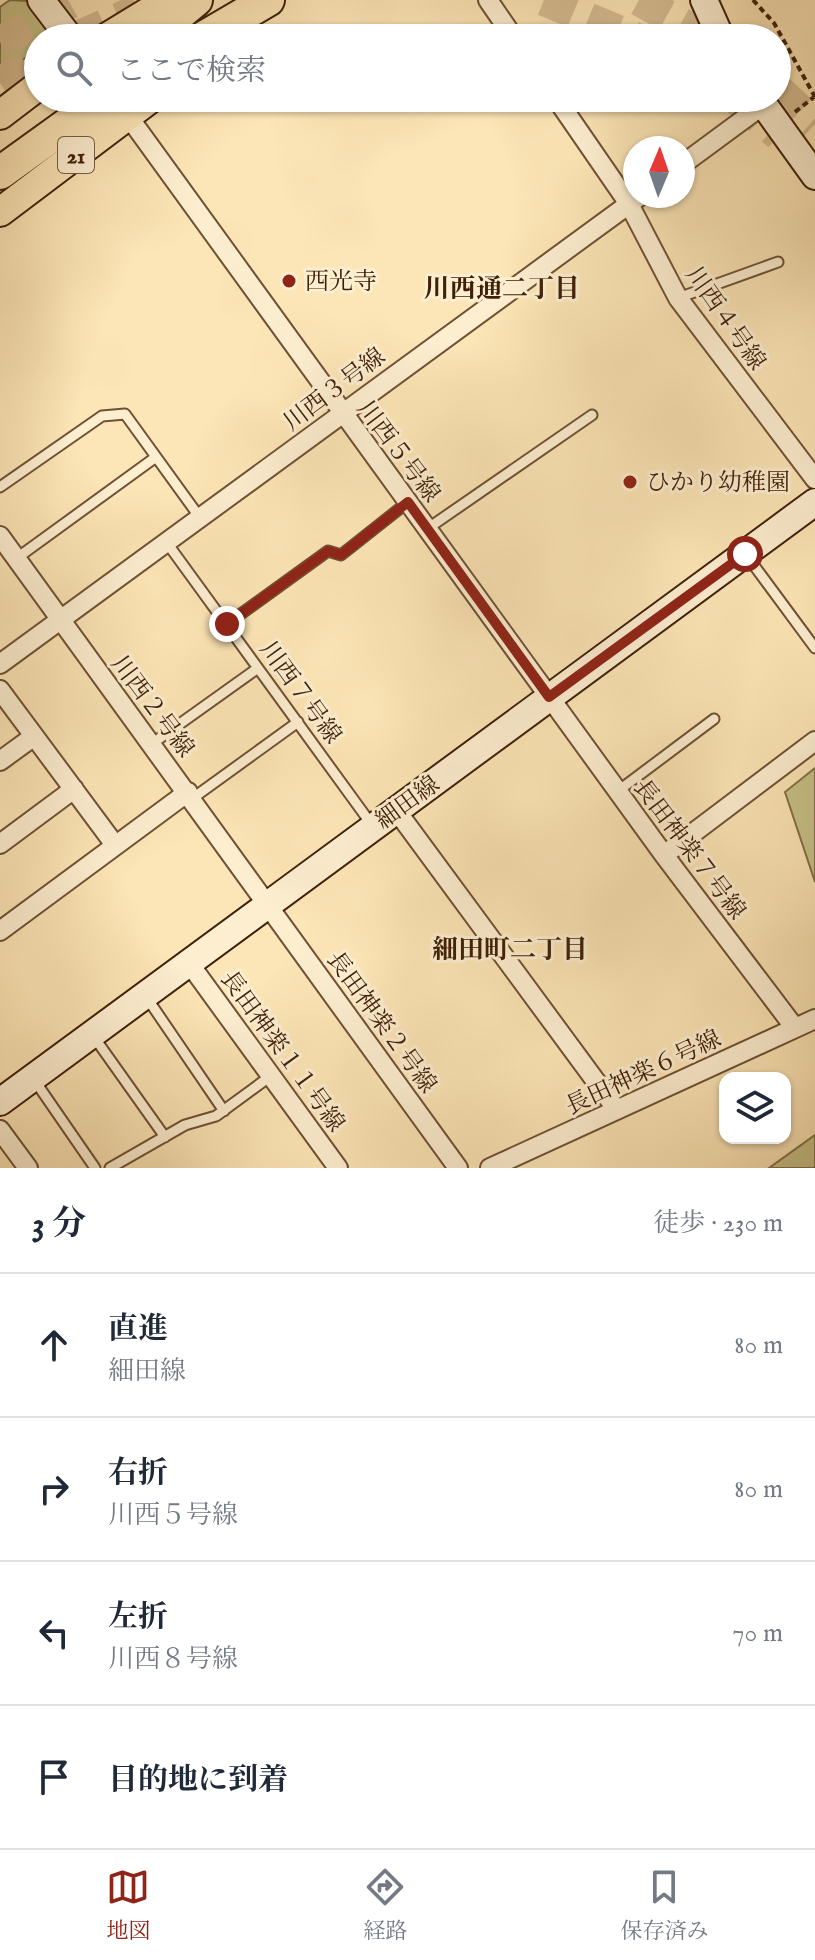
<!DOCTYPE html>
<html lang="ja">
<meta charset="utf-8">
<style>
body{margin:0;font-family:"IM FELL English","Noto Serif JP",serif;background:#f6f6f7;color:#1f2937}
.controls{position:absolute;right:24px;bottom:24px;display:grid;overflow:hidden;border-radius:16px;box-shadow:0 2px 6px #0004}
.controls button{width:72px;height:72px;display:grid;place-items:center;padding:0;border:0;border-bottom:2px solid #e0e1e3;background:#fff;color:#1f2937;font:40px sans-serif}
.compass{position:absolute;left:623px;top:136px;width:72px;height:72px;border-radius:50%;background:#fff;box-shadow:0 2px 6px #0004;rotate:2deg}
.stop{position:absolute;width:24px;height:24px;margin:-18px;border:6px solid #8f2418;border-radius:50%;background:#fff}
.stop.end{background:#8f2418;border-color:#fff;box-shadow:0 2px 8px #0008}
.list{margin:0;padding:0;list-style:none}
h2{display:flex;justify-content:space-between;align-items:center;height:104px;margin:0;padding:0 32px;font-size:34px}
h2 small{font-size:26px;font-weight:400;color:#747a83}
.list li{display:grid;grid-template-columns:52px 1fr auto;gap:24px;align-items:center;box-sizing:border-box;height:144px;padding:0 32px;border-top:2px solid #e0e1e3}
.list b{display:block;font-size:30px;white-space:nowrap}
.list p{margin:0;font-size:26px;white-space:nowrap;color:#747a83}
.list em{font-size:26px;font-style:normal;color:#747a83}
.icon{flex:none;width:44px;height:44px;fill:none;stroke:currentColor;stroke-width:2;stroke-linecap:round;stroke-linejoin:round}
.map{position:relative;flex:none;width:815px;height:1168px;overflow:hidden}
.search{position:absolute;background:#fff;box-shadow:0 2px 6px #0004;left:24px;right:24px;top:24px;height:88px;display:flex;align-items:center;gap:20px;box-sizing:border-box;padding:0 28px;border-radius:44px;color:#747a83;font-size:30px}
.sheet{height:680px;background:#fff}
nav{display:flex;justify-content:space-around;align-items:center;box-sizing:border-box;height:112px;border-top:2px solid #e0e1e3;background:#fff;font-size:22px;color:#747a83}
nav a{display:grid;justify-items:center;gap:4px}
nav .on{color:#8f2418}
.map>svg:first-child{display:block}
.green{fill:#c7c289;stroke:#827148;stroke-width:2}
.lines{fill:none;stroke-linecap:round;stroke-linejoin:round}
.highway-tunnel{stroke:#d6be93;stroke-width:32;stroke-dasharray:32 16;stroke-linecap:butt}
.lane-casing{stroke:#6e5134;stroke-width:13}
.street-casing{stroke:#6e5134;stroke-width:22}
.secondary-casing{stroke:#3e2008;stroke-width:30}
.primary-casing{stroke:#3e2008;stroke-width:32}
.highway-casing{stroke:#3e2008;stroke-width:36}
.path{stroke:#3e2008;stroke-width:4;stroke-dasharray:6 4;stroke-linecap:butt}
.lane{stroke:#fdeed0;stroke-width:9}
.street{stroke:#fdeed0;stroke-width:18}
.secondary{stroke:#fdeed0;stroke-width:26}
.primary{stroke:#fce5b6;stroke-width:28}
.highway{stroke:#fce5b6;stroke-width:32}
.route{stroke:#8f2418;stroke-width:10}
.poi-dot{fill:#8f2418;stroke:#fdeed0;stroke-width:3}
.labels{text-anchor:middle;stroke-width:6;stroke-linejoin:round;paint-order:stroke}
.shield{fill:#fdeed0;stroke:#775e44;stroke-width:2}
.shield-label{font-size:22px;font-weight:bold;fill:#3e2008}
.poi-label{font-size:24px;fill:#3e2008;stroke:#fdeed0;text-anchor:start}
.street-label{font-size:24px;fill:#3e2008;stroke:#fdeed0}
.neighbourhood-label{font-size:26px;font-weight:bold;fill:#3e2008;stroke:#fdeed0}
</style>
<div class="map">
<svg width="815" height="1168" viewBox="0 0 815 1168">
<rect width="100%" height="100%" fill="#fce5b6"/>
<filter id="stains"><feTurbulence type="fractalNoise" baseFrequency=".0025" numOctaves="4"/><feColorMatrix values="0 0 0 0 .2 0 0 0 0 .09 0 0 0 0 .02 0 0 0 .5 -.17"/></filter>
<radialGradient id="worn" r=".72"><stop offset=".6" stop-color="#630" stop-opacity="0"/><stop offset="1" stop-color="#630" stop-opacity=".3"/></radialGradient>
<path class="green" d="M10,0l17,1 19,24 -1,13h-7v11l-38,27v-69z
M815,768v114l-30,-90z
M815,1135v33h-46z"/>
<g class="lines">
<path class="highway-tunnel" d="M544,0l91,38
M639,0l69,38
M75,38l63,-28
M0,42l75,-42
M0,83l38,-24
M777,89l38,35
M736,98l43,37"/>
<defs>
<path id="lane" d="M678,298l100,-36
M0,487l102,-71 23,-2 76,105
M427,529l165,-114
M167,543l205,282
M747,556l68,92
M17,558l139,-101
M227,624l101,-73 13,4 67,-53
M153,743l105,-75
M618,791l96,-72
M193,798l105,-76
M147,998l77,113
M94,1037l71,100
M35,1081l60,87
M110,1168l75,-43 31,-9 56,-41"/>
<path id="street" d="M488,0l26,38
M556,98l73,106 49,94 137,181
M128,116l536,739 131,173
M683,164l80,-59
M0,536l458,632
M0,664l640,-468
M0,690l115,155
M0,761l33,-24
M396,810l221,300
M0,844l74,-55
M664,855l151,-114
M0,931l188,-139
M189,963l149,205
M0,1130l28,38
M490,1168l325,-149"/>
<path id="secondary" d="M41,0l29,38
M704,0l17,38
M759,98l56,78
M0,1102l815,-600"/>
<path id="primary" d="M106,38l62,-38
M0,115l38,-29
M0,212l151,-114"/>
<path id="highway" d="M150,38l46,-38
M203,38l65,-38
M0,173l104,-75"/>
</defs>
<use href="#lane" class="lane-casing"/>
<use href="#street" class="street-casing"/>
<use href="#secondary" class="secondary-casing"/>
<use href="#primary" class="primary-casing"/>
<use href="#highway" class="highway-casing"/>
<path class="path" d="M753,0l21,23 41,74
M795,112l19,-15"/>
<use href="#lane" class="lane"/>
<use href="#street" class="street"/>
<use href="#secondary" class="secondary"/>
<use href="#primary" class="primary"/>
<use href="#highway" class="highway"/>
</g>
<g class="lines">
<path class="route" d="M227,624l101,-73 13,4 67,-53 141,195 196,-143"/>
</g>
<g class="poi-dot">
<circle cx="289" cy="281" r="8"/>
<circle cx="630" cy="482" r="8"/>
</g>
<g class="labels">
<rect class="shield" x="58" y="137" width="36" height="36" rx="6"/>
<g class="shield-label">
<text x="76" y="163">21</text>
</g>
<g class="poi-label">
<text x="305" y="289">西光寺</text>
<text x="646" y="490">ひかり幼稚園</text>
</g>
<g class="street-label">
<text transform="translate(726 318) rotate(55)" y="8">川西４号線</text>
<text transform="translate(334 389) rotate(-37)" y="8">川西３号線</text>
<text transform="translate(399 451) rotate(53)" y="8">川西５号線</text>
<text transform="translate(301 692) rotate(54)" y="8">川西７号線</text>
<text transform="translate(153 706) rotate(53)" y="8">川西２号線</text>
<text transform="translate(407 802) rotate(-36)" y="8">細田線</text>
<text transform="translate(690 849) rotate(53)" y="8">長田神楽７号線</text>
<text transform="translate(382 1022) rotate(54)" y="8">長田神楽２号線</text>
<text transform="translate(283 1051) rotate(54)" y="8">長田神楽１１号線</text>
<text transform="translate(643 1072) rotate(-25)" y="8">長田神楽６号線</text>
</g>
<g class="neighbourhood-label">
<text x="502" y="297">川西通二丁目</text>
<text x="510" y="958">細田町二丁目</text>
</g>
</g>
<rect width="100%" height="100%" filter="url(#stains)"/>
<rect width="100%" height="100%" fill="url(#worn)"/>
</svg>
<div class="controls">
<button><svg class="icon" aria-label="layers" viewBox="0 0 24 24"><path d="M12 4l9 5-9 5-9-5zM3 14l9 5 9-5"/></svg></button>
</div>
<svg class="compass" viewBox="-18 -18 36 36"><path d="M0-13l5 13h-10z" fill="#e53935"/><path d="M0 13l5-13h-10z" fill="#747a83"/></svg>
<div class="stop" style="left:745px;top:554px"></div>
<div class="stop end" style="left:227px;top:624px"></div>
<div class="search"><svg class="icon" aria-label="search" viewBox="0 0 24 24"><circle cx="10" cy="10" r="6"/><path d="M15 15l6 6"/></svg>ここで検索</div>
</div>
<section class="sheet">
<h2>3 分<small>徒歩 · 230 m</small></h2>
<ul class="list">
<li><svg class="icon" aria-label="ahead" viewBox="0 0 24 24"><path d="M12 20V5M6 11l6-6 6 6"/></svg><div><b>直進</b><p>細田線</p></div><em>80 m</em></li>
<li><svg class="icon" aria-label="right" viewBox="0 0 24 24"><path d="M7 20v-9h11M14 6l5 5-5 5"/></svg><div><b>右折</b><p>川西５号線</p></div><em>80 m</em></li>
<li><svg class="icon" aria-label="left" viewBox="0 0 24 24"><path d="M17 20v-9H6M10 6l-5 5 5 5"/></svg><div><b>左折</b><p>川西８号線</p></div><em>70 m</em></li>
<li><svg class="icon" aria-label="arrive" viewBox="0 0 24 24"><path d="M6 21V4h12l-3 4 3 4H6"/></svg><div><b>目的地に到着</b></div></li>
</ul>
</section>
<nav>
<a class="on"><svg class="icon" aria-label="map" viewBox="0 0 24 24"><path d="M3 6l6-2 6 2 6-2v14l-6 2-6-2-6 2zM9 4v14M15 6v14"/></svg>地図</a>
<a><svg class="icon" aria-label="directions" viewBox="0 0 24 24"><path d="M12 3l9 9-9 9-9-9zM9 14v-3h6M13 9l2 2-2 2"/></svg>経路</a>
<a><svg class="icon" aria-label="saved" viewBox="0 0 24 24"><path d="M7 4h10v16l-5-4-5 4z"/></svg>保存済み</a>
</nav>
